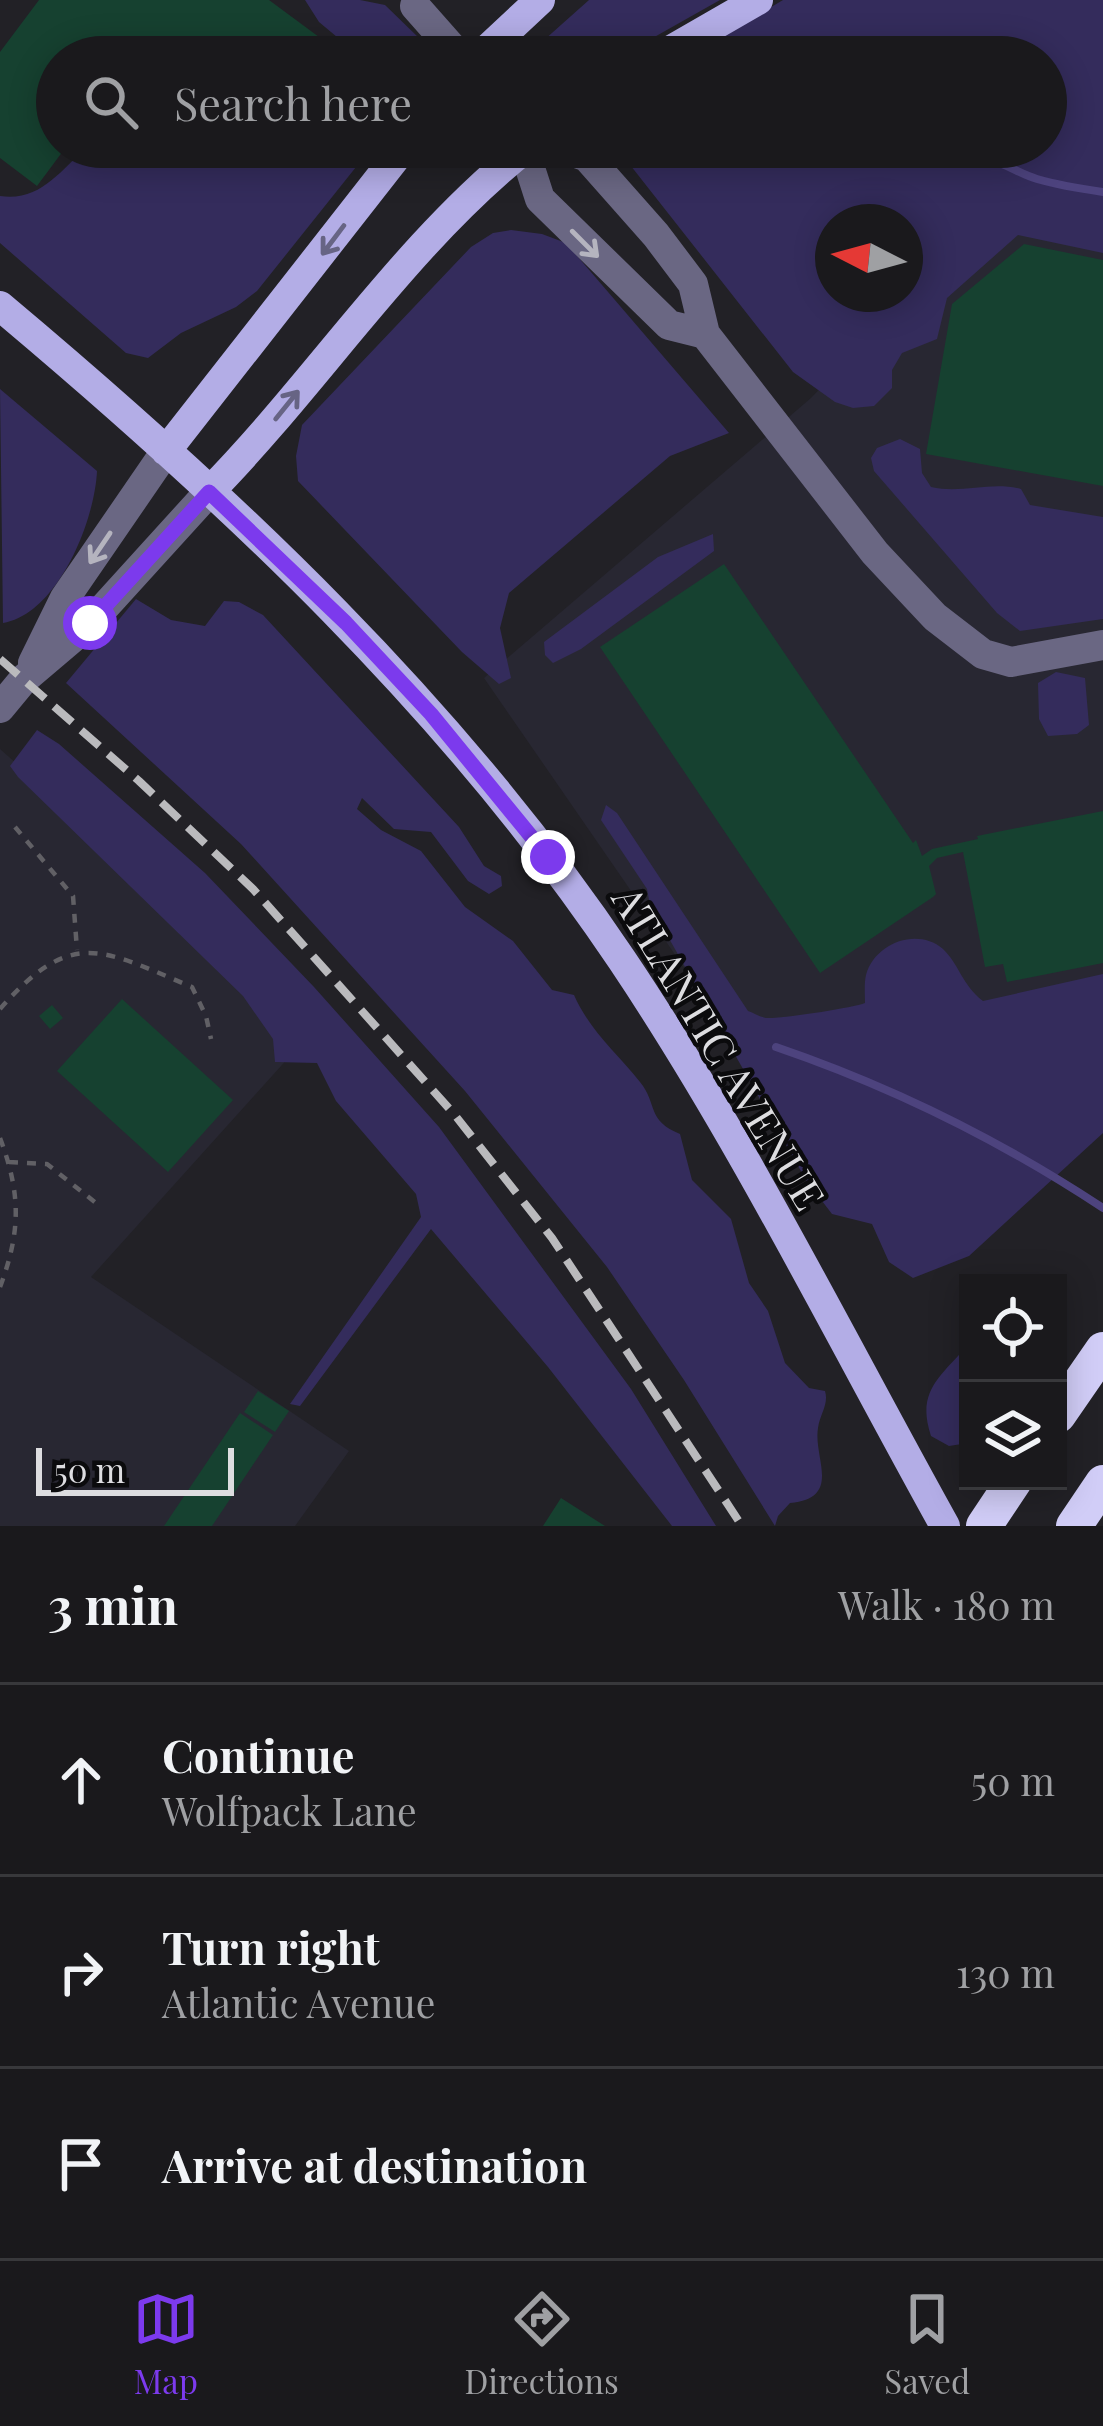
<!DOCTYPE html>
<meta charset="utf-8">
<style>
body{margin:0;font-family:"Playfair Display",serif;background:#272629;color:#f1f3f6}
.controls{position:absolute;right:36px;bottom:36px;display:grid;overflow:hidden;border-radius:0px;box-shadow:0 6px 30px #0003}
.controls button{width:108px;height:108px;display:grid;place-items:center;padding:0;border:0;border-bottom:3px solid #38383b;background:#1a191c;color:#f1f3f6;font:60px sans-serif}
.compass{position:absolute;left:815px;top:204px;width:108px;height:108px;border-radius:50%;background:#1a191c;box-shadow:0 6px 30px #0003;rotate:276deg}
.scale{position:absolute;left:36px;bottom:30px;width:198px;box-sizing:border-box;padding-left:12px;border:6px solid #dddde0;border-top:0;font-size:33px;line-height:42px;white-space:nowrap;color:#dddde0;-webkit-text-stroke:9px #0b0b0d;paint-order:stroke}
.stop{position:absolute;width:36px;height:36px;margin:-27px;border:9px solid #7c3aed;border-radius:50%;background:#fff}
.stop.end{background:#7c3aed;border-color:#fff;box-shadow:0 3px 12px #0008}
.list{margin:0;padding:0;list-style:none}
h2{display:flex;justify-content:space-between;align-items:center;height:156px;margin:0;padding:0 48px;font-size:51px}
h2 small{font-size:39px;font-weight:400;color:#9fa0a3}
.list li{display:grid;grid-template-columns:78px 1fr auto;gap:36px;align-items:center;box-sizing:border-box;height:192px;padding:0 48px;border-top:3px solid #38383b}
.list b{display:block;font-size:45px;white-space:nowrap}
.list p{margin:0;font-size:39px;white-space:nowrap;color:#9fa0a3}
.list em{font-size:39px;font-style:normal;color:#9fa0a3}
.icon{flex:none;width:66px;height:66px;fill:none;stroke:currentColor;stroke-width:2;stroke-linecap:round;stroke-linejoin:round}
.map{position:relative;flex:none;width:1103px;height:1526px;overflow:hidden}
.search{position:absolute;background:#1a191c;box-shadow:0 6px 30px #0003;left:36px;right:36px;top:36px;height:132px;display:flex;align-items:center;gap:30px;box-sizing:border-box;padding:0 42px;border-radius:66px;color:#9fa0a3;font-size:45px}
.sheet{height:732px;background:#1a191c}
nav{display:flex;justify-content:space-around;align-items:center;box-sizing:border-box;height:168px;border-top:3px solid #38383b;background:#1a191c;font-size:33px;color:#9fa0a3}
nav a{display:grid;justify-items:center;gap:6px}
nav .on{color:#7c3aed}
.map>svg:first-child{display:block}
.built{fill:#282732}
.green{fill:#342c5c;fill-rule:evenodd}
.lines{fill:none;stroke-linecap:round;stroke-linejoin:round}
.stream{stroke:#4d437e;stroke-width:8}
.building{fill:#164130}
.path{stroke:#616065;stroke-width:4.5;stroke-dasharray:9 9;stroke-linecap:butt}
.minor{stroke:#6a6783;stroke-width:30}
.major{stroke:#b3ade6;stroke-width:30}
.highway{stroke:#d1cdf7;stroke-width:36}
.rail{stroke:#bababd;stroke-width:8;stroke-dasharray:24 12;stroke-linecap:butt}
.oneway{stroke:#676484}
.oneway2{stroke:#b5b4bf}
.route{stroke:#7c3aed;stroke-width:15}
.labels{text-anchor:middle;stroke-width:9;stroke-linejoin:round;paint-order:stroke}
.street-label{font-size:42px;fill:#dddde0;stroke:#0b0b0d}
</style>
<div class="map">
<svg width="1103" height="1526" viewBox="0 0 1103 1526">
<rect width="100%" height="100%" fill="#222126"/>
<path class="built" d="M1013,189l90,24v770l-360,70 -259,-375 327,-280z
M0,749l43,38 256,259 -208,231 258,174 -54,75h-295z"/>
<path class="green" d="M305,0h55l25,5 35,34 -2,18h-57l-42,-35z
M589,0h131l-101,57h-94z
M783,0h320v253l-85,-18 -71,63 -10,41 -35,14 -10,17v18l-18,18 -21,2 -18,-6 -42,-30 -177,-225h430v-90h-359zM833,222h72v72h-72z
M87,147h184l14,10 11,-10h76l-115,144 -21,16 -55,26 -33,25 -22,-5 -126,-110v-47c40,6 60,-25 87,-49z
M511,230l31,4 24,9 163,190 -59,23 -161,137 -9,35 11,50 -12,6 -37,-32 -164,-171 -2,-25 6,-31 169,-178 22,-14z
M0,389l97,82c-2,49 -39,143 -94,152z
M900,439l20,10 2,24 9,14c31,7 60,-6 90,2l9,16 73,12v102l-83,12 -23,-18 -123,-142 -3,-13 6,-10z
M713,534l1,17 -133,98 -28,14 -8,-8 -1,-13 114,-85z
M136,599l35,21 34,6 19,-25 15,1 24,13 196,212 25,39 17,10 1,10 -13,8 -21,-13 -37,-49 -37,-3 -32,-31 -5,11 24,21 40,21 44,56 48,34 39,49 22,5c16,36 42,57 66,87 18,22 6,38 40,52l12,46 39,39 18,64 19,28 17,52 24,25 16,3c4,13 -5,23 -7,37 -5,30 25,70 -28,75l-12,13 -3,10 -91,-146 -77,-113 -142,-176 -224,-247 -175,-161z
M1056,672l29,6 4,47 -12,9 -29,2 -9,-17 -1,-36z
M37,730l22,14 146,129 109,114 125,140 192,262 85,137h-44l-124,-159 -117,-138 -131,177 -10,-2 131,-187 -5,-23 -80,-93 -19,-38 -42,-1 -2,-23 -30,-43 -225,-219 -8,-11z
M606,805l11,8 131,198c6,2 12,6 18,7 14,1 86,-10 99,-15 0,-8 -1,-20 1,-28 9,-32 51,-48 77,-26 16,15 19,36 40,52l120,-27v159l-134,123 -56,22 -24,-16 -17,-38 -40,-10 -26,-34 -156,-275 -3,-16 -46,-69z
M968,1345v98l-19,3 -18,-10c-15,-45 9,-59 37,-91z"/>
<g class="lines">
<path class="stream" d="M853,147c39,24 87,10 131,13 19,1 35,14 53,19 21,6 45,10 66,13
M776,1047c117,40 224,93 327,161"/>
</g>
<path class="building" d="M39,0h230l77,57h-289v90h9l-29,39 -37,-28v-106z
M1024,244l79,16v226l-177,-32 26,-150z
M724,564l189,279 3,-3 6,16 10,-7 46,-10 -1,-3 126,-25v152l-96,19 -4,-18 -18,3 -22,-115 -26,6 -8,8 7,28 -3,3 -113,76 -220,-326z
M122,999l111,101 -65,72 -111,-101z
M52,1005l11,13 -13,11 -11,-13z
M258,1391l31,20 -14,21 -31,-20z
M240,1413l33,22 -61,91h-48z
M561,1498l44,28h-62z"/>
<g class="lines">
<path class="path" d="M15,827l58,69 4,54
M0,1009c72,-82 101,-60 192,-22l14,29 5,23
M0,1138c21,56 21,93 0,149
M9,1162l38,2 54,43"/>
<path class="minor" d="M415,6l45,51
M531,147l-1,21 10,31 129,126 36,9
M560,147l27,10 69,78 37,49 12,50 170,219 60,64 48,37 28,8 92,-17
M33,663l32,-65 101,-147
M0,708l24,-29 66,-56 119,-131"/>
<path class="major" d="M479,57l61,-57
M659,57l99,-57
M0,306c230,193 454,403 622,654 119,177 219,379 323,566
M166,451l238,-304
M209,492c110,-112 194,-246 318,-345"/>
<path class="highway" d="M1058,1415l45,-65
M984,1526l30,-45
M1074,1526l29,-43"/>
<path class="rail" d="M0,659l139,122 114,108 201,225 98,124 190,288"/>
</g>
<defs><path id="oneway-shaft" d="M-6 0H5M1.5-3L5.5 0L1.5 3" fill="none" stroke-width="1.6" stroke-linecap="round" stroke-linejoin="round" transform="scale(3)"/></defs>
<g class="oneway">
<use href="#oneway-shaft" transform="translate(333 240) rotate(127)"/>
<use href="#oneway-shaft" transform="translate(287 405) rotate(-51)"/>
</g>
<g class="oneway2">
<use href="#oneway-shaft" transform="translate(585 244) rotate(45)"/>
<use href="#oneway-shaft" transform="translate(100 548) rotate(124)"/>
</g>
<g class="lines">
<path class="route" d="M90,623l119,-131 137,131 85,91 117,143"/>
</g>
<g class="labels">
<g class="street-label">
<text transform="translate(718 1048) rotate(59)" y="15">ATLANTIC AVENUE</text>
</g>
</g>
</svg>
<div class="controls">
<button><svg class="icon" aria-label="locate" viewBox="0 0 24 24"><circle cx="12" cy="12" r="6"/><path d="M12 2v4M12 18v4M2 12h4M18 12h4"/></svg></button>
<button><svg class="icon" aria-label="layers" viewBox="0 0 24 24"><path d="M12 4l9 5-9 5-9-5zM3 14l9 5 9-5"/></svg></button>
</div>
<svg class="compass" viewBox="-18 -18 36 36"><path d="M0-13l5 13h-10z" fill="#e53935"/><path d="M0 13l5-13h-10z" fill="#9fa0a3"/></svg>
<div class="scale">50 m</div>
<div class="stop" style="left:90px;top:623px"></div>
<div class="stop end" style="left:548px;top:857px"></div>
<div class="search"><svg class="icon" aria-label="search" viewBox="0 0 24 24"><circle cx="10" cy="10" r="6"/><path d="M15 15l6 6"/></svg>Search here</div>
</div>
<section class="sheet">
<h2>3 min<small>Walk · 180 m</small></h2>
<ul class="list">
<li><svg class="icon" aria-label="ahead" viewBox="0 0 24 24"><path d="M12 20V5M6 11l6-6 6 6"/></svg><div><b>Continue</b><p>Wolfpack Lane</p></div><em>50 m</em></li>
<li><svg class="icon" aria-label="right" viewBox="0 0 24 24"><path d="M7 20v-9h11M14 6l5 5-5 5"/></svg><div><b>Turn right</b><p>Atlantic Avenue</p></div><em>130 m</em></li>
<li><svg class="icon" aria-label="arrive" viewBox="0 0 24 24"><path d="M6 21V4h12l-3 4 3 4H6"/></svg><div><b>Arrive at destination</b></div></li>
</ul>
</section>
<nav>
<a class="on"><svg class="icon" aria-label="map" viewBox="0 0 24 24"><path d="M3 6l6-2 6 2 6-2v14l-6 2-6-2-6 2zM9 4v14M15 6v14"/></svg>Map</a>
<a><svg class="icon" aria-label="directions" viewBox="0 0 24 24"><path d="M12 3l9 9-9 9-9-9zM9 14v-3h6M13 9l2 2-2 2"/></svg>Directions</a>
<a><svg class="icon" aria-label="saved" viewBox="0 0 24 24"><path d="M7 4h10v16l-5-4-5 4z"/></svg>Saved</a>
</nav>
